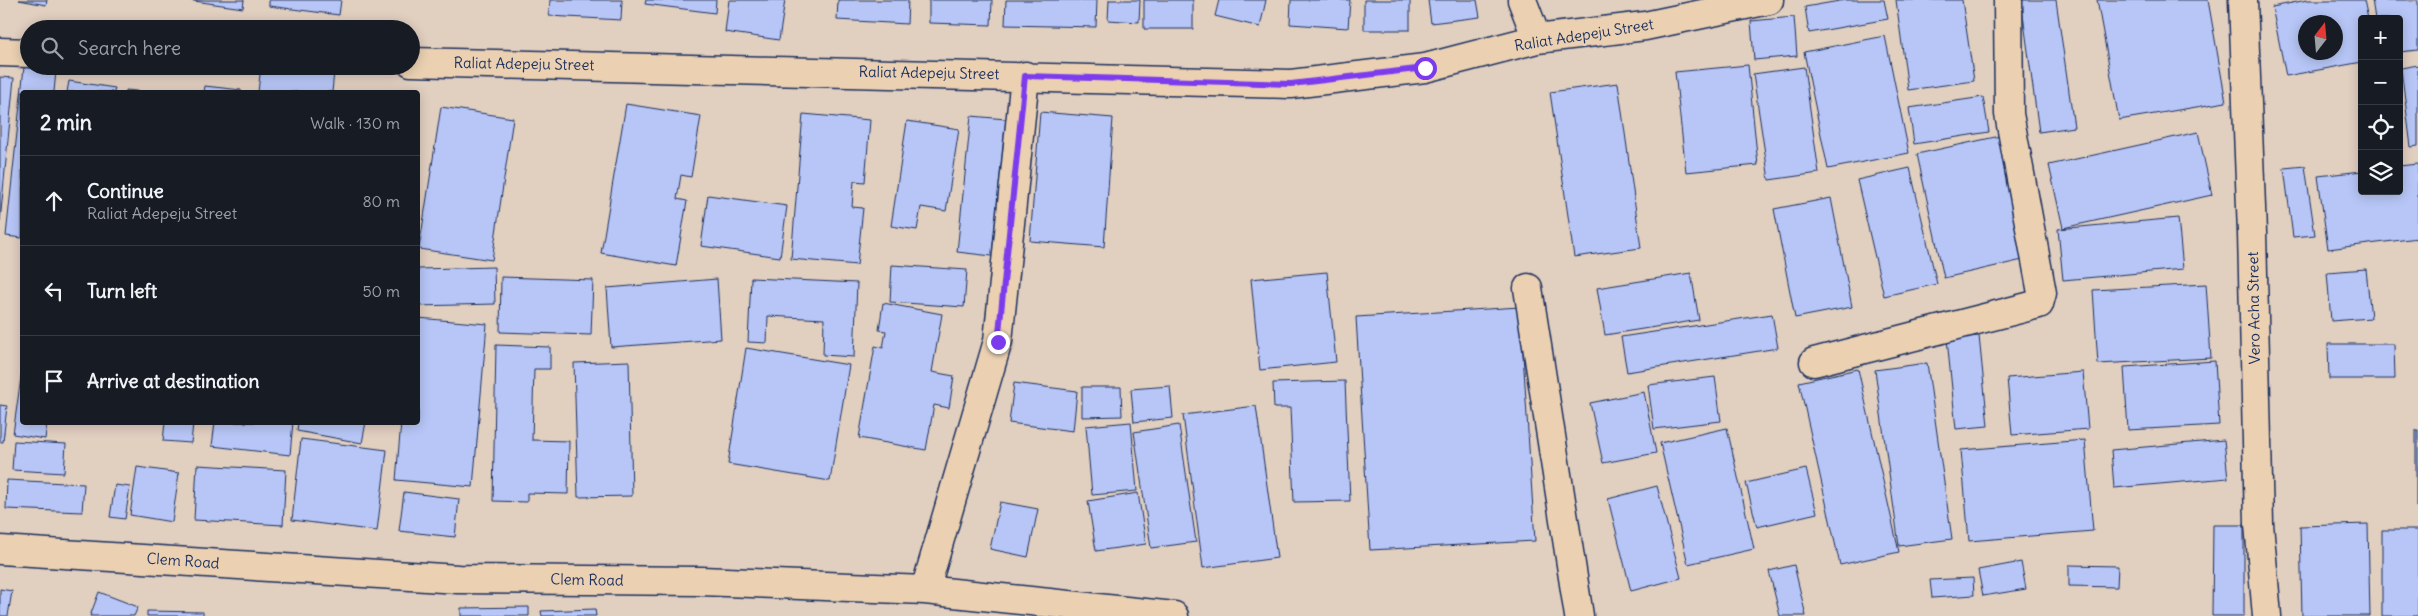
<!DOCTYPE html>
<meta charset="utf-8">
<style>
body{margin:0;font-family:Delius,sans-serif;background:#242831;color:#f1f3f6}
.controls{position:absolute;right:15px;top:15px;display:grid;overflow:hidden;border-radius:5px;box-shadow:0 2px 12px #0003}
.controls button{width:45px;height:45px;display:grid;place-items:center;padding:0;border:0;border-bottom:1px solid #363941;background:#171b24;color:#f1f3f6;font:25px sans-serif}
.compass{position:absolute;left:2298px;top:15px;width:45px;height:45px;border-radius:50%;background:#171b24;box-shadow:0 2px 12px #0003;rotate:16deg}
.stop{position:absolute;width:15px;height:15px;margin:-11px;border:4px solid #7c3aed;border-radius:50%;background:#fff}
.stop.end{background:#7c3aed;border-color:#fff;box-shadow:0 1px 5px #0008}
.list{margin:0;padding:0;list-style:none}
h2{display:flex;justify-content:space-between;align-items:center;height:65px;margin:0;padding:0 20px;font-size:21px}
h2 small{font-size:16px;font-weight:400;color:#9ea1a6}
.list li{display:grid;grid-template-columns:32px 1fr auto;gap:15px;align-items:center;box-sizing:border-box;height:90px;padding:0 20px;border-top:1px solid #363941}
.list b{display:block;font-size:19px;white-space:nowrap}
.list p{margin:0;font-size:16px;white-space:nowrap;color:#9ea1a6}
.list em{font-size:16px;font-style:normal;color:#9ea1a6}
.icon{flex:none;width:28px;height:28px;fill:none;stroke:currentColor;stroke-width:2;stroke-linecap:round;stroke-linejoin:round}
.map{position:relative;flex:none;width:2418px;height:616px;overflow:hidden}
.search{position:absolute;background:#171b24;box-shadow:0 2px 12px #0003;left:20px;top:20px;width:400px;height:55px;display:flex;align-items:center;gap:12px;box-sizing:border-box;padding:0 18px;border-radius:28px;color:#9ea1a6;font-size:19px}
.panel{position:absolute;background:#171b24;box-shadow:0 2px 12px #0003;left:20px;top:90px;width:400px;height:335px;border-radius:5px}
.map>svg:first-child{display:block}
.building{fill:#b7c6f6;stroke:#1b2f5e;fill-rule:evenodd}
.lines{fill:none;stroke-linecap:round;stroke-linejoin:round}
.minor-casing{stroke:#1b2f5e;stroke-width:31}
.minor{stroke:#ebd1b2;stroke-width:28}
.route{stroke:#7c3aed;stroke-width:6}
.labels{text-anchor:middle;stroke-width:5;stroke-linejoin:round;paint-order:stroke}
.street-label{font-size:15px;fill:#1b2f5e;stroke:#ebd1b2}
</style>
<div class="map">
<svg width="2418" height="616" viewBox="0 0 2418 616">
<rect width="100%" height="100%" fill="#e1cfc0"/>
<filter id="ink" filterUnits="userSpaceOnUse"><feTurbulence type="fractalNoise" baseFrequency=".02" numOctaves="2"/><feDisplacementMap in="SourceGraphic" scale="10" xChannelSelector="R" yChannelSelector="G"/><feConvolveMatrix kernelMatrix="1 2 1 2 8 2 1 2 1" color-interpolation-filters="sRGB"/></filter>
<g filter="url(#ink)">
<path class="building" d="M19,0h28l-1,5z
M187,0h57l-1,8z
M269,0h72l-2,15 -70,-9z
M550,0h72l-1,20 -72,-4z
M646,0h70l-1,13 -70,-9z
M729,0h56l-6,40 -54,-8z
M838,0h70l-1,24 -70,-4z
M929,0h63l-1,25 -62,-2z
M1006,0h91l-1,27 -91,-2z
M1109,0h31l-1,22 -31,-2z
M1144,0h49v29h-49z
M1219,0h47l-6,27 -45,-11z
M1291,0h59l-2,28 -58,-4z
M1364,0h46v30h-46z
M1428,0h49l3,17 -49,6z
M1845,0h39l4,19 -79,14 -4,-26z
M1896,0h66l12,81 -66,9z
M2021,0h35l18,127 -35,5z
M2097,0h111l18,102 -107,18z
M2307,0h57l4,19h-6v43l-76,14 -14,-69zM2306,22h30v30h-30z
M2372,0h46v50l-19,2v-33h-24z
M1794,17l3,39 -43,4 -3,-39z
M1885,36l24,117 -81,16 -24,-117z
M1748,65l10,100 -72,7 -11,-100z
M2418,65v81l-7,1 -10,-79z
M261,66l73,6 -2,20h-74z
M24,67l32,4 -2,21h-32v146l-16,-2z
M1804,67l15,106 -50,7 -16,-106z
M0,77l14,1 -14,144z
M69,81l46,7 -1,4h-47z
M1618,83l23,165 -67,9 -24,-165z
M205,86l36,4v2h-37z
M126,90l20,2h-20z
M1983,97l6,35 -75,12 -5,-36z
M626,104l75,12 -10,61 -10,-2 -4,24 10,2 -11,65 -75,-13z
M441,107l72,11 -21,142 -73,-11z
M1040,112l73,6 -9,129 -74,-6z
M803,114l67,6 -5,62 -11,-1 -2,26 11,1 -6,57 -66,-6z
M971,116l35,3 -14,137 -35,-4z
M907,121l52,8 -13,82 -25,-4 -4,23 -26,-4z
M2198,132l14,63 -149,33 -14,-63z
M2000,136l27,123 -83,19 -27,-124z
M2418,164v74l-90,11 -10,-73 44,-5v20h37v-25z
M2305,166l10,69 -22,2 -9,-69z
M1910,168l27,116 -53,12 -27,-116z
M708,195l79,11 -7,51 -79,-11z
M1831,198l21,109 -57,11 -21,-109z
M2178,218l5,51 -120,11 -5,-51z
M892,265l75,5 -3,37 -74,-5z
M494,267l1,37 -77,2v-37z
M2366,269l5,49 -40,3 -4,-49z
M1327,272l9,90 -76,8 -9,-91z
M1691,273l8,47 -94,15 -8,-47z
M501,277l92,3 -2,55 -91,-3z
M751,278l106,5 -3,74 -31,-2 1,-36 -56,-3 -1,27 -19,-1z
M717,279l4,60 -110,8 -4,-59z
M2206,284l5,74 -113,6 -5,-74z
M883,303l59,11 -10,58 22,4 -5,32 -15,-3 -8,45 -67,-12 16,-92 8,2 3,-17 -7,-1z
M1520,307l15,234 -165,9 -14,-233z
M1772,314l6,34 -151,24 -6,-35z
M418,318l69,6 -14,163 -77,-7 5,-58h17z
M1979,336l9,90 -32,3 -9,-90z
M2328,344h66l1,35h-66z
M496,345l54,2v22h-16l-2,71 37,1 -1,53 -41,-1v9l-34,-1z
M746,348l103,17 -19,116 -102,-17z
M629,361l3,135 -54,1 -4,-134z
M2215,361l4,64 -91,5 -4,-63z
M1927,363l25,176 -53,7 -24,-176z
M1858,369l41,183 -59,13 -41,-183z
M22,370v52h25l-2,17 -32,-5z
M2083,372l5,57 -76,6 -5,-57z
M1715,377l6,44 -67,8 -6,-44z
M1345,381l5,120 -56,1 -4,-94h-16l-1,-25z
M1014,383l63,8 -4,40 -64,-8z
M1170,386l3,32 -39,4 -3,-33z
M1082,387h39l1,29 -40,1z
M1644,392l12,61 -53,10 -13,-60z
M0,405l7,1 -4,36h-3z
M1256,406l21,152 -74,10 -20,-153z
M165,422l28,1 -2,20 -28,-2z
M215,422h78l-3,33 -78,-9z
M298,422h68l-4,21 -65,-12z
M1131,422l6,69 -45,4 -6,-69z
M1179,425l17,117 -45,6 -17,-116z
M1727,428l27,121 -66,15 -28,-121z
M2416,430h2v77h-2z
M301,439l86,11 -10,81 -85,-11z
M2085,440l8,91 -124,10 -8,-91z
M2224,440l4,38 -114,10 -3,-38z
M14,441l52,3 -2,29 -52,-3z
M197,465l89,5 -3,55 -89,-5z
M137,467l42,6 -7,49 -42,-7z
M1806,469l11,44 -60,14 -11,-44z
M7,480l77,4 -2,28 -76,-3z
M115,485l15,2 -5,32 -15,-2z
M1657,486l24,92 -50,13 -23,-92z
M404,492l55,7 -4,38 -56,-6z
M1138,493l8,51 -50,7 -8,-50z
M1000,502l38,7 -10,48 -38,-8z
M2368,524l2,92h-68l-2,-90z
M2213,525h31v91h-32z
M2382,530h36v86h-36z
M2021,562l5,27 -43,7 -5,-26z
M1794,565l12,51h-26l-11,-45z
M2069,565l49,1 -1,21 -48,-1z
M1973,578l1,17 -42,3 -2,-18z
M0,589l12,2 -4,25h-8z
M99,592l39,15 -4,9h-44z
M529,607v9h-68v-8z
M595,609l1,7h-54l-1,-5z
M147,611l56,1v4h-56z"/>
<g class="lines">
<defs>
<path id="minor" d="M1522,0l15,39
M2243,0l9,233 7,291 8,92
M0,52l29,1
M411,62l880,22 134,-16 112,-29 108,-13 124,-26
M1528,288l51,328
M1814,362l225,-58 3,-11 -33,-179 -1,-114
M0,550l458,29 243,2 224,9 249,26
M925,590l73,-249 27,-265"/>
</defs>
<use href="#minor" class="minor-casing"/>
<use href="#minor" class="minor"/>
</g>
</g>
<g class="lines" filter="url(#ink)">
<path class="route" d="M998,342l27,-266 266,8 134,-16"/>
</g>
<g class="labels">
<g class="street-label">
<text transform="translate(1584 35) rotate(-9)" y="5">Raliat Adepeju Street</text>
<text transform="translate(524 64) rotate(1)" y="5">Raliat Adepeju Street</text>
<text transform="translate(929 73) rotate(1)" y="5">Raliat Adepeju Street</text>
<text transform="translate(2254 308) rotate(-91)" y="5">Vero Acha Street</text>
<text transform="translate(183 561) rotate(4)" y="5">Clem Road</text>
<text transform="translate(587 580) rotate(1)" y="5">Clem Road</text>
</g>
</g>
</svg>
<div class="controls">
<button>+</button>
<button>−</button>
<button><svg class="icon" aria-label="locate" viewBox="0 0 24 24"><circle cx="12" cy="12" r="6"/><path d="M12 2v4M12 18v4M2 12h4M18 12h4"/></svg></button>
<button><svg class="icon" aria-label="layers" viewBox="0 0 24 24"><path d="M12 4l9 5-9 5-9-5zM3 14l9 5 9-5"/></svg></button>
</div>
<svg class="compass" viewBox="-18 -18 36 36"><path d="M0-13l5 13h-10z" fill="#e53935"/><path d="M0 13l5-13h-10z" fill="#9ea1a6"/></svg>
<div class="stop" style="left:1425px;top:68px"></div>
<div class="stop end" style="left:998px;top:342px"></div>
<div class="search"><svg class="icon" aria-label="search" viewBox="0 0 24 24"><circle cx="10" cy="10" r="6"/><path d="M15 15l6 6"/></svg>Search here</div>
<section class="panel">
<h2>2 min<small>Walk · 130 m</small></h2>
<ul class="list">
<li><svg class="icon" aria-label="ahead" viewBox="0 0 24 24"><path d="M12 20V5M6 11l6-6 6 6"/></svg><div><b>Continue</b><p>Raliat Adepeju Street</p></div><em>80 m</em></li>
<li><svg class="icon" aria-label="left" viewBox="0 0 24 24"><path d="M17 20v-9H6M10 6l-5 5 5 5"/></svg><div><b>Turn left</b></div><em>50 m</em></li>
<li><svg class="icon" aria-label="arrive" viewBox="0 0 24 24"><path d="M6 21V4h12l-3 4 3 4H6"/></svg><div><b>Arrive at destination</b></div></li>
</ul>
</section>
</div>
